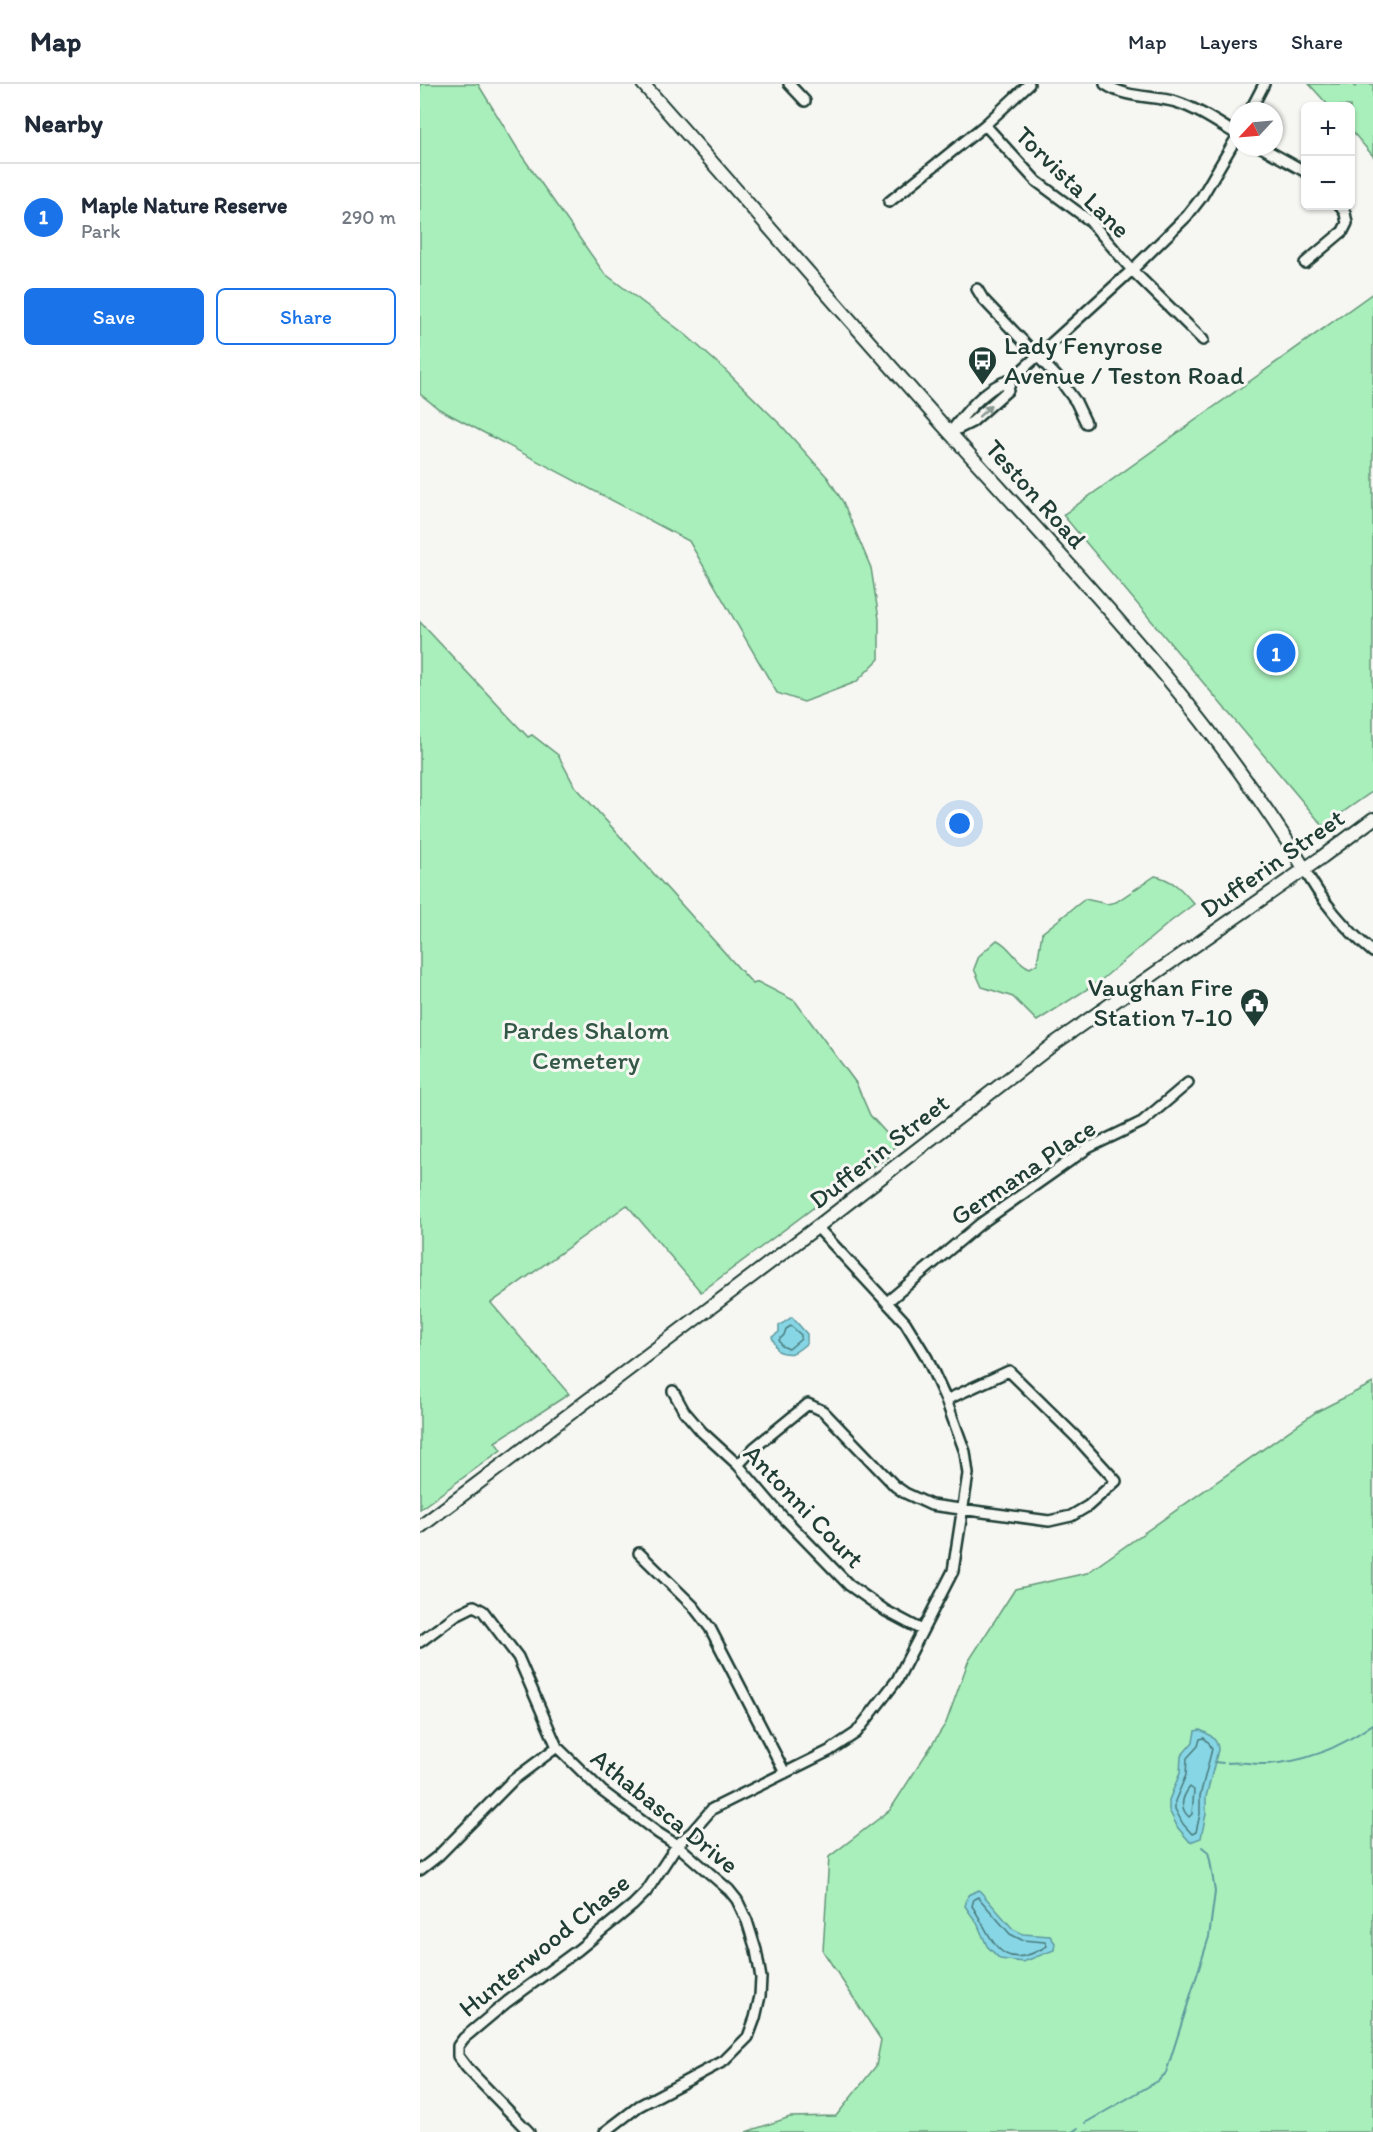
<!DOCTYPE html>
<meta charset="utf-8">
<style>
body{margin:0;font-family:Itim,sans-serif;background:#f6f6f7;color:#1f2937}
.controls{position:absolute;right:18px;top:18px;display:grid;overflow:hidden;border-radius:9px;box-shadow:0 2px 4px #0004}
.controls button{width:54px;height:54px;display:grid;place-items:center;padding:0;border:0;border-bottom:2px solid #e0e1e3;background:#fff;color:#1f2937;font:30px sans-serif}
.compass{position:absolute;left:809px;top:18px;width:54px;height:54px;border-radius:50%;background:#fff;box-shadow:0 2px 4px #0004;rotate:244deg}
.you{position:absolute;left:540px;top:740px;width:21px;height:21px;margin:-15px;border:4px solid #fff;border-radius:50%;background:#1a73e8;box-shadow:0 0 0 9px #1a73e833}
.badge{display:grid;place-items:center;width:39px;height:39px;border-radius:50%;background:#1a73e8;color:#fff;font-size:20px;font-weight:700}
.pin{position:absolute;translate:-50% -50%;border:3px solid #fff;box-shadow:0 2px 6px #0006}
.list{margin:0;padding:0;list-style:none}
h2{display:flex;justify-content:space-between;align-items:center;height:78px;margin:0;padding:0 24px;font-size:26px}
h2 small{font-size:20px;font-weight:400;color:#747a83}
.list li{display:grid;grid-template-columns:39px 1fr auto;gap:18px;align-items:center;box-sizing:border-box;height:108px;padding:0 24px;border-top:2px solid #e0e1e3}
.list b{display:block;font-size:22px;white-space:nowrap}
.list p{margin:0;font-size:20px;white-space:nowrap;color:#747a83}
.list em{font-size:20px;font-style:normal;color:#747a83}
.actions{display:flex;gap:12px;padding:18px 24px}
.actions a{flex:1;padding:14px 0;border:2px solid #1a73e8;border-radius:9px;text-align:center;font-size:21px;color:#1a73e8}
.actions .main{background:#1a73e8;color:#fff}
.map{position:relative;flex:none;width:953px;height:2048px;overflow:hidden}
header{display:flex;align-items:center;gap:36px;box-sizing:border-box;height:84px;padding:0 30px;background:#fff;border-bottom:2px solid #e0e1e3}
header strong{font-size:28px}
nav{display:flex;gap:33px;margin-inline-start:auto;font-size:21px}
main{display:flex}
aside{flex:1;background:#fff}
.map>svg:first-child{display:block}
.green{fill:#a9efbb;stroke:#649678;stroke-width:1.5}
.water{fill:#87d6e5;stroke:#5d999e;stroke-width:1.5}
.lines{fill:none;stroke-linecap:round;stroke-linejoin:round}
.shore{stroke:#497a7b;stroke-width:1.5}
.stream{stroke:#5d999e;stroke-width:2}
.street-casing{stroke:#1f3d34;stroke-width:14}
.secondary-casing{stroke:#1f3d34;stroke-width:16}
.street{stroke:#f6f6f2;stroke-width:9}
.secondary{stroke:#f6f6f2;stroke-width:12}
.oneway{fill:#8a9a93}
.labels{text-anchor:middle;stroke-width:6;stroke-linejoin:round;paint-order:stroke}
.street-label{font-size:26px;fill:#1f3d34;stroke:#f6f6f2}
.poi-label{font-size:26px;fill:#1f3d34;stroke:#f6f6f2;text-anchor:start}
.park-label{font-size:26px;fill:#345848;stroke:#f6f6f2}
</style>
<header>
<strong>Map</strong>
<nav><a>Map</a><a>Layers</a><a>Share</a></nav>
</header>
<main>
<aside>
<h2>Nearby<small></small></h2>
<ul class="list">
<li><span class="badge">1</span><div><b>Maple Nature Reserve</b><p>Park</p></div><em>290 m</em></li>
</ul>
<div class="actions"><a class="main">Save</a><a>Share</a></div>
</aside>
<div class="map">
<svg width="953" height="2048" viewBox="0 0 953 2048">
<rect width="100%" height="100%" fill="#f6f6f2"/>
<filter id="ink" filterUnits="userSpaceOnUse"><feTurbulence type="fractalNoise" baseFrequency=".0167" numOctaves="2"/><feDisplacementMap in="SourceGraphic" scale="12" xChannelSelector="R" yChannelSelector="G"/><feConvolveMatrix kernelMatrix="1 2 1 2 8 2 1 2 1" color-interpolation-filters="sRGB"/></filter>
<g filter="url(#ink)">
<path class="green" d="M0,0h58l44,72 82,117 82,62 37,33 58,57 47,53 15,24 28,66 8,51v40l-23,23 -52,20 -27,-9 -88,-152 -250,-132 -19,-15z
M889,0h42l4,3 3,-3h15v72l-22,-26 -1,-24h-21z
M953,209v498l-50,35 -260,-311z
M0,538l108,115 4,-2 26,20 16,30 179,199 5,-2 37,19 61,82 14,32 27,30 -10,8 2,4 -33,19 -155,116 -74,-87 -136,98 78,91 -74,48 6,8 -81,59z
M735,792c19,4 27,14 39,28l-24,18 -70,59 -63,40 -24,-24 -31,-10 -8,-18 5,-13 18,-16c14,6 19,23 33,28l7,-4 5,-31 43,-34 22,5 9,-2z
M953,1299v749h-627l44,-15 46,-1 40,-50 5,-26 -58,-89 6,-94 61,-47 56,-87 22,-61 47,-73 72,-16 229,-161z"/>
<path class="water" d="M372,1233l15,17v9c-11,9 -15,14 -29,8l-6,-14 7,-5v-6z
M780,1646c10,4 18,10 18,20l-12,47v17l-5,24 -11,4 -12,-14 -9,-18v-10l11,-27 1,-17 12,-14 2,-11z
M559,1806l34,39 10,5 27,2 5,7 -1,7 -31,12 -23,-3 -13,-13 -10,-23 -12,-17 3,-11z"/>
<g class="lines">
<path class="shore" d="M371,1242l10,9v4l-12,10 -7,-3 -3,-6 5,-5 2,-6z
M784,1654l5,5 3,6 -12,47v18l-4,18 -4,2 -9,-10 -8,-15v-8l11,-26 1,-17 11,-12 2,-7z
M770,1703l4,3 -2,24 -3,3c-10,-9 -7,-20 1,-30z
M558,1813l32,37 12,6 23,2 2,4c-49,30 -54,-9 -75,-40l2,-7z"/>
<path class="stream" d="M794,1678l9,1
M808,1679c13,-2 24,1 37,1 39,-1 76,-17 108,-40
M665,2039l73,-42 8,-8 43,-136 6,-45 -5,-32 -2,-8 -6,-5
M652,2048l6,-4"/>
<defs>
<path id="street" d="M369,0l16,17
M685,0c21,15 48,11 71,18 22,7 42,21 62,33
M830,27l14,-27
M565,41l51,56 54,40 42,49 71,70
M841,63l45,25
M469,118l96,-77 44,-41
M885,179l38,-32 4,-8 -2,-10 -5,-7
M557,205l6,10 77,81 16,22 10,21
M534,347l18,-9 36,-32 3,-10
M530,349c14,-19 37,-48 61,-53l121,-110 55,-54 14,-18 37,-63
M884,784c16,31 42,62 69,84
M467,1218l93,-78 108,-76 54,-26 46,-39
M253,1307l11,20 18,21 36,33 40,47 71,73 37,26 36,19
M318,1381l16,-17 54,-44 15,7 72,75 10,7 26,12 118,16 22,-5 17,-10 28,-25 -40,-44 -67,-66 -63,29
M219,1469l54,53 17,22 75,145
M0,1558l36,-27 18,-9 9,5 35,46 39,90 45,44 56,42 19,12 52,45 8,10 10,21 9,29 5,28 -1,18 -5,22 -7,19 -24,24 -85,45 -34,26
M0,1786l18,-14 75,-76 44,-33
M109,2048l-62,-64 -9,-12v-10l6,-8 43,-36 71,-52 55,-45 13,-13 31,-47 15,-13 20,-23 117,-58 27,-18 41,-53 56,-109 15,-97 -3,-22 -19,-52 -19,-42 -22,-36 -88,-95"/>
<path id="secondary" d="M223,0c103,116 203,233 307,349 125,139 256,274 354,435
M0,1443l397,-300 238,-184 267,-186 51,-38"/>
</defs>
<use href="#street" class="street-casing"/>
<use href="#secondary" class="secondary-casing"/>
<use href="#street" class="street"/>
<use href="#secondary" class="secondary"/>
</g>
<defs><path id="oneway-solid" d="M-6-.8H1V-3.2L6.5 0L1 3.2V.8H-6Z" transform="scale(1.5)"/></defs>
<use class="oneway" href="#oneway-solid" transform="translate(565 327) rotate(-42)"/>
</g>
<defs>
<symbol id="bus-pin" viewBox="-11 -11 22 30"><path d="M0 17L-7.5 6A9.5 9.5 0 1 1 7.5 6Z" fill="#1f3d34" stroke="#f6f6f2"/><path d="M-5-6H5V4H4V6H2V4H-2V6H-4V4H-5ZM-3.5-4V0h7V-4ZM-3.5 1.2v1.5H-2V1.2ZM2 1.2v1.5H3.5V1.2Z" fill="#fff"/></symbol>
<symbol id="civic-pin" viewBox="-11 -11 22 30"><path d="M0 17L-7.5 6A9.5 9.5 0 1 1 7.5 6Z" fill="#1f3d34" stroke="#f6f6f2"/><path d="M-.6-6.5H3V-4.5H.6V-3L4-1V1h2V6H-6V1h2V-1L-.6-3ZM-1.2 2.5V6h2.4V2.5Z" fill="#fff"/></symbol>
</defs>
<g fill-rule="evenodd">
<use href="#bus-pin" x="546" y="260" width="33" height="45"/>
<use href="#civic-pin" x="818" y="902" width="33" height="45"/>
</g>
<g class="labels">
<g class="street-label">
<text transform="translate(653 98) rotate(44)" y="9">Torvista Lane</text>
<text transform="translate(616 410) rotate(48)" y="9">Teston Road</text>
<text transform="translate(852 779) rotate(-35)" y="9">Dufferin Street</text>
<text transform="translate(459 1067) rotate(-38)" y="9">Dufferin Street</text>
<text transform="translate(603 1088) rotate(-34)" y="9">Germana Place</text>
<text transform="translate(384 1422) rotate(46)" y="9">Antonni Court</text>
<text transform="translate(245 1727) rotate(39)" y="9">Athabasca Drive</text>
<text transform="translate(124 1861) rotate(-39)" y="9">Hunterwood Chase</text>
</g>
<g class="poi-label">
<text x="584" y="270">Lady Fenyrose<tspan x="584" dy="30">Avenue / Teston Road</tspan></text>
<text x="813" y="912" text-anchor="end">Vaughan Fire<tspan x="813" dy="30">Station 7-10</tspan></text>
</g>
<g class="park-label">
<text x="166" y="955">Pardes Shalom<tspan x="166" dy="30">Cemetery</tspan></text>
</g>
</g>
</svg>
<div class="controls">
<button>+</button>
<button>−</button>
</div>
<svg class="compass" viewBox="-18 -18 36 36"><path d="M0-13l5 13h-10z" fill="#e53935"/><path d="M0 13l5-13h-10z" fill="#747a83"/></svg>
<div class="you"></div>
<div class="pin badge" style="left:856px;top:569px">1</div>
</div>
</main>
